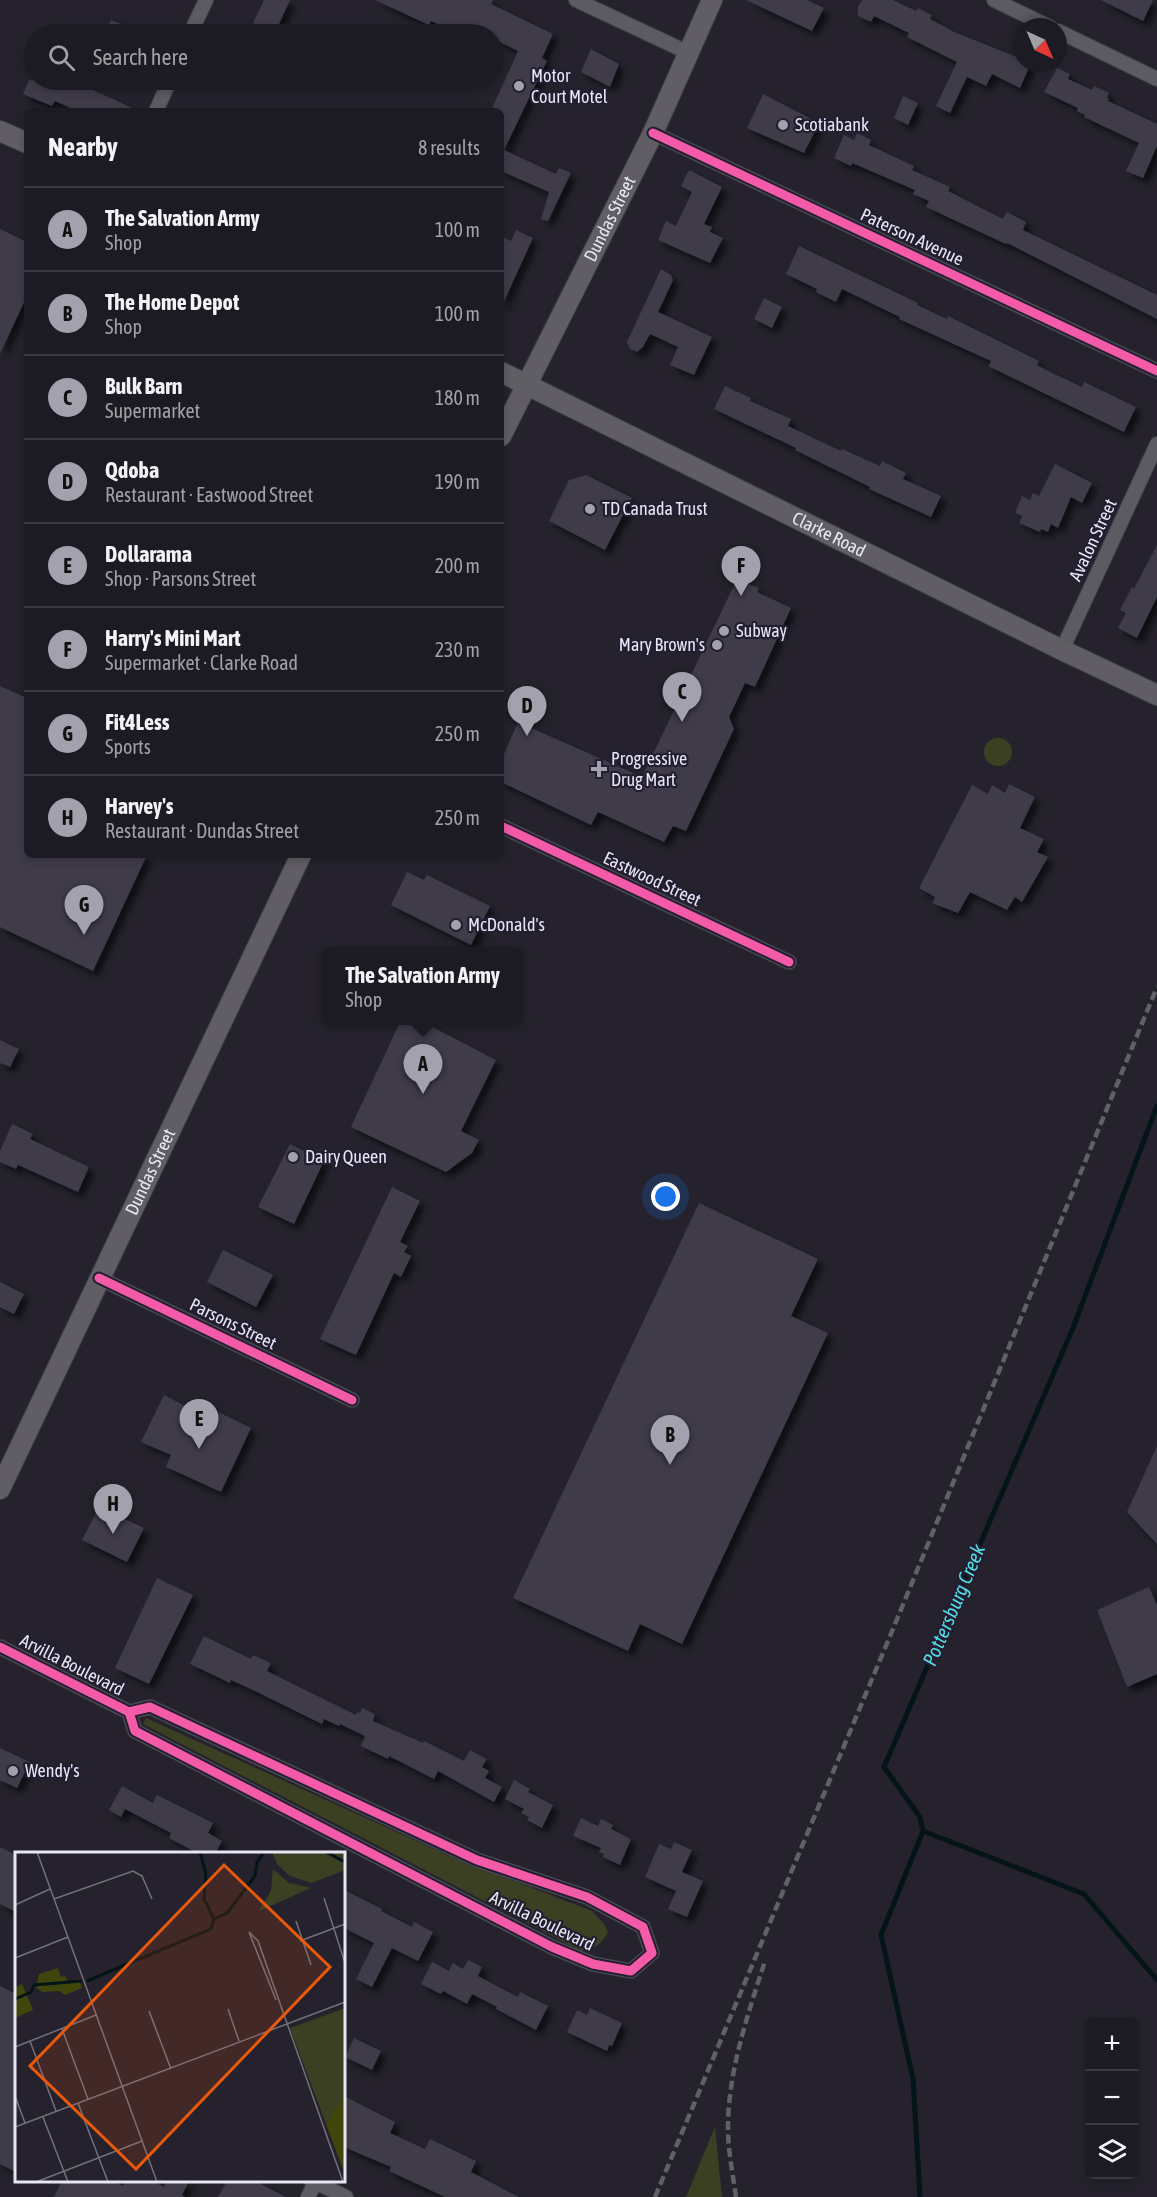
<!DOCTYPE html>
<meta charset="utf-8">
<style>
body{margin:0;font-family:"Asap Condensed",sans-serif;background:#29272f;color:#f1f3f6}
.controls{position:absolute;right:18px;bottom:18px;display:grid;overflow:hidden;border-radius:9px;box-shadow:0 3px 9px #0003}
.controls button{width:54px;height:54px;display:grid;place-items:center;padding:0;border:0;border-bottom:2px solid #3a3840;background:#1c1a22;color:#f1f3f6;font:30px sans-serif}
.compass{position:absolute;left:1013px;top:18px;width:54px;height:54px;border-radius:50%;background:#1c1a22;box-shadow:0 3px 9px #0003;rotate:136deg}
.you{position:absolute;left:666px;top:1197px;width:21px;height:21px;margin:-15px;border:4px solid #fff;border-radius:50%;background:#1a73e8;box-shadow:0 0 0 9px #1a73e833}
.badge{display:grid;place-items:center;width:39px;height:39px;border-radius:50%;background:#a4a1ae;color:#111;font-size:20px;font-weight:700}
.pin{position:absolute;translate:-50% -50px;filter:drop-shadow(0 2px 3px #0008)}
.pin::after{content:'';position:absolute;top:32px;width:21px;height:18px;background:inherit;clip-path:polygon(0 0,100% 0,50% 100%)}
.popup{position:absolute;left:322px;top:947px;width:201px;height:78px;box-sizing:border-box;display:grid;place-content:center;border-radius:9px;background:#1c1a22;filter:drop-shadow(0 2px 4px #0005);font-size:20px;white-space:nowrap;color:#a0a1a5}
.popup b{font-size:22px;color:#f1f3f6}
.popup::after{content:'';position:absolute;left:50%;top:100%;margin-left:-12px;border:12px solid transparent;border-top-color:#1c1a22}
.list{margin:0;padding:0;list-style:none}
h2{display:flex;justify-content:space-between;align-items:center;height:78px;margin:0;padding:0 24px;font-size:26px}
h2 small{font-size:20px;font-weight:400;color:#a0a1a5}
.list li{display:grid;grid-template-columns:39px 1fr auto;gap:18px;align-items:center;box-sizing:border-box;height:84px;padding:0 24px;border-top:2px solid #3a3840}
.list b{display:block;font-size:22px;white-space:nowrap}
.list p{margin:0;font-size:20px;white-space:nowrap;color:#a0a1a5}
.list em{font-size:20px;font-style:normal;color:#a0a1a5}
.icon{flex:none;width:33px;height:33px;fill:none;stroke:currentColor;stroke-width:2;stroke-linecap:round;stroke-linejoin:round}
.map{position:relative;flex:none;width:1157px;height:2197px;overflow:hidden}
.search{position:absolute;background:#1c1a22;box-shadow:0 3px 9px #0003;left:24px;top:24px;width:480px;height:66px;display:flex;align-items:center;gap:15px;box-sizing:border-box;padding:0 21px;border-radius:33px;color:#a0a1a5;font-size:22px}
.panel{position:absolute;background:#1c1a22;box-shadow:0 3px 9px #0003;left:24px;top:108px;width:480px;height:750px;border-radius:9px}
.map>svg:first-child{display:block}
.green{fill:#3b4023}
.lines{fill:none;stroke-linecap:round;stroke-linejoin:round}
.stream{stroke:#031518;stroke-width:5}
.building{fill:#3f3a49;filter:url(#shadow)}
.street-casing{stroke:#413e48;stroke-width:16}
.secondary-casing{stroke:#413e48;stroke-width:22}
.street{stroke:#5c5b61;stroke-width:14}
.secondary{stroke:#605e64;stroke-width:20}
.rail{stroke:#616066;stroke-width:4.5;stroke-dasharray:9 4.5;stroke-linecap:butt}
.cycleway-casing{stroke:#231e31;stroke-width:13}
.cycleway{stroke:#f35aa7;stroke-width:9}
.poi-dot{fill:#a4a1ae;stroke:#231e31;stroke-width:2}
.labels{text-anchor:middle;stroke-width:4.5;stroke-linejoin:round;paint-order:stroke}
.poi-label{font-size:18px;fill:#e9e6f3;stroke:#231e31;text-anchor:start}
.street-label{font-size:18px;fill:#e9e6f3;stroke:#231e31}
.water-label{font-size:20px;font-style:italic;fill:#52dde3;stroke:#231e31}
.inset-river{fill:none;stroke:#031518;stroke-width:3}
.inset-road{fill:none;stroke:#73707c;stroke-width:1.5}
.view{fill:#e8590c;fill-opacity:0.15;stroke:#e8590c;stroke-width:3}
.inset-edge{fill:none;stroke:#e9e6f3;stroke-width:3}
</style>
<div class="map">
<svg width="1157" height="2197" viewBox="0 0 1157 2197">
<defs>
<filter id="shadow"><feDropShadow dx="5.5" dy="5.5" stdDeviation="3" flood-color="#0009"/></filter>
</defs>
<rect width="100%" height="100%" fill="#25222d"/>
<path class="green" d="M984 752a14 14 0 1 1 28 0a14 14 0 1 1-28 0Z
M146,1718l299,136 147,57 13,14 3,8c-8,11 -13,17 -27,18l-438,-227z
M715,2127l7,70h-36z"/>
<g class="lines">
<path class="stream" d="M923,1831l-3,-14 -36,-50 189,-439 84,-222
M923,1831l161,63 73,86
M920,2197l-7,-118 -32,-144 42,-104"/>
</g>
<path class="building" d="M264,0h26l-15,33 -22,-10z
M375,0h118l-2,4 62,30 -11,24 5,3 -43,89 52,24 3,-6 12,5 -23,48 -7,-2 8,-27 -48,-21v-60h-10l27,-60 -22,-11 -2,-6h-6l-16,-7 -4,7h-8l-29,-13 -2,4z
M746,0h61l17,8 -12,23z
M862,0h31l23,11 2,-3 14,7 -2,4 24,13 68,27v4h9l-11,25 -28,-14 -6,12 -19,-9 -17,36 -14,-7 21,-44 -50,-25 2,-4 -35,-17 -3,6 -13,-6v-9z
M1101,0h52l-10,21z
M111,20l35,14h-42z
M591,49l28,15 -9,23 -29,-15z
M1057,68l13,6 -2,5 24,11 2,-4 15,7 -2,5 2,1 -1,2 49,23v22l-14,32 -17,-7 13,-28 -55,-26 1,-2 -8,-4 1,-3 -34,-16z
M29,80h42l68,31h-62l-22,-10 -3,5 -29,-12z
M763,94l56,29 -15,30 -57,-25z
M903,96l15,7 -10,22 -14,-7z
M857,133l14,7 -2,5 45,21 -2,4 38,17 -2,4 55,28 4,-7 19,10 -3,8 134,65v24l-150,-76 -1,1 -80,-37 3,-6 -16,-7 2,-4 -63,-27 -1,3 -17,-8 10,-23 10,5z
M689,170l33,17 -18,37 8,3 -2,5 13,6 -13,25 -52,-23 8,-19 10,5 16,-34 -11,-6z
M0,229l27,13v54l-27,58z
M516,230l17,8 -32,70v-72l10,5z
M799,246l119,57 -1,2 30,14 1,-3 91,45 -2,4 13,7 32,15 2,-5 52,25 -12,25 -136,-66 3,-5 -92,-42 1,-2 -58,-28 -6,13 -20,-10 1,-3 -31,-15z
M661,269l10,6 2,5 -15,32 54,25 -18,38 -24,-10 8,-18 -28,-13 -7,13 -6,5 -7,-3 -3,-7z
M764,298l18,9 -10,21 -18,-9z
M725,386l26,12 -1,3 41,18 -3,7 53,25 1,-2 38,17 2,-5 24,12 -3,6 38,17 -10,21 -62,-28 1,-2 -75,-37 1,-2 -82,-39z
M1055,464l37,19 -10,20 -11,-6 -13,31 -7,-4 -3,8 -7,-3 -1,3 -21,-9 3,-7 -7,-3 7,-17 8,4 3,-7 6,3z
M586,475l46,23 -27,52 -56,-29 20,-41z
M1157,545v52l-20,41 -19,-10 8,-15 -6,-3 12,-23 2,2z
M737,579l22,9 -2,4 34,16 -36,79 -10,-4 -16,34 5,12 -48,102 -13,-5 -9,16 -66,-30 -7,13 -90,-43v-21l17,-39 124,55z
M0,686l27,12v157h120l-54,116 -93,-44z
M1009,784l26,13 -15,31 24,11 -7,13 11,5 -26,45 -7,-5 -8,13 -37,-18 -12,21 -26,-10 3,-6 -16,-9 53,-103 16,9 4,-9 13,8z
M407,872l17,8 3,-5 63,31 -19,39 -80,-40z
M401,1020h18l77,40 -35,71 18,9 -7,13 -26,19 -95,-45z
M0,1040l19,9 -9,18 -10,-4z
M12,1124l21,10 -3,5 59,28 -11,25 -60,-27 -2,4 -16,-7v-11z
M290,1144l34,17 -30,63 -36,-17z
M392,1187l28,14 -20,41 8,4 -4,6 7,4 -10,21 -7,-4 -38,82 -36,-16z
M699,1203l119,56 -27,57 37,17 -146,311 -42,-20 -12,27 -115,-53z
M223,1250l50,25 -17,32 -49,-25z
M0,1282l24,12 -10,20 -14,-7z
M164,1395l29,15 15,-3 43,21 -30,64 -55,-25 5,-12 -30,-13z
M1157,1446v98l-30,-32z
M99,1507l45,21 -17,34 -45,-22z
M157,1578l36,17 -44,89 -34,-16z
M1149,1587l8,18v69l-30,13 -30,-77z
M204,1636l47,23 2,-4 18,8 -4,8 89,44 1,-3 3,1 2,-5 13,6 -2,7 50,22 1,-2 40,20 6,-11 17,9 -5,8 7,4 -4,7 17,9 -8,15 -56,-31 -4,8 -45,-23 -1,3 -27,-13 4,-10 -25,-12 -1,2 -15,-7 -2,5 -65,-32 -26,-12 -1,3 -40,-19z
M0,1748l30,14 -13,26 -17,-8z
M514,1780l16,9 -2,3 25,13 -11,23 -15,-8 2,-3 -8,-4 3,-4 -19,-10z
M122,1786l31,17 4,-8 56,28 -5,10 14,8 -7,13h-16l-30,-16 2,-5 -46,-24 -4,8 -12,-7z
M581,1818l17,8 3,-7 12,6 -2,4 20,10 -11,26 -17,-8 1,-3 -5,-2 2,-4 -28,-12z
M674,1842l18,8 -10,22 21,9 -16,36 -19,-8 8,-18 -31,-14 14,-33 12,5z
M0,1847l16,8v57l-16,-8z
M344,1890l38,19 -1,2 31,16 2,-5 19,10 -15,29 -26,-13 -20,39 -16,-8 18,-36 -30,-15z
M468,1960l14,7 -4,9 40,21 2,-5 28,14 -12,24 -40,-21 1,-2 -25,-13 -5,10 -24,-13 -2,3 -20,-10 11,-22 17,9 4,-8 10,6z
M0,1986l16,8v178l-16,-8z
M590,2008l32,15 -10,23 -3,-1 -2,6 -40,-19 10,-22 10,5z
M354,2038l27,13 -9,19 -27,-13z
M344,2096l51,26 -5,11 35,16 5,-10 46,22 -5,11 48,25h-74l-56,-26 2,-4 -47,-20z
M62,2181h50l11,5 3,-5h26l12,6 3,-6h22l-7,14 3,2h-131z
M227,2181h28l31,16h-68z"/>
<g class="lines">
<defs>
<path id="street" d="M576,0l113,53
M994,0l56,27
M1058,31l99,48
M190,34l16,-34
M156,111l14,-31
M653,133l504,238
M1062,650l95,-206
M501,826l288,136
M99,1278l253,122
M0,1647l129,65 21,-5 327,153 110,37 56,30 9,26 -21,18 -38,-7 -41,-17 -417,-216 -6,-19
M311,2180l35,17
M308,2197l7,-14"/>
<g id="secondary">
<path d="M0,131l27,12"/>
<path id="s1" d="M501,372l561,278 95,45"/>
<path id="s2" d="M501,436l152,-303 59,-133"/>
<path id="s3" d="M0,1489l301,-634"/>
</g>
</defs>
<use href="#street" class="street-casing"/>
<use href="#secondary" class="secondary-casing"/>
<use href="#street" class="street"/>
<use href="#secondary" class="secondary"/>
<path class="rail" d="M655,2197l238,-568 264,-642
M736,2197c-3,-22 -8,-46 -8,-69 0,-57 20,-114 37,-167"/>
<defs>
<path id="cycleway" d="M653,133l504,238
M501,826l288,136
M99,1278l253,122
M0,1647l129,65 21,-5 327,153 110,37 56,30 9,26 -21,18 -38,-7 -41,-17 -417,-216 -6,-19"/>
</defs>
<use href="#cycleway" class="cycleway-casing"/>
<use href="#cycleway" class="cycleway"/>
</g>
<g class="poi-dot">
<circle cx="519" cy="86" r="6"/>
<circle cx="783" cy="125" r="6"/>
<circle cx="590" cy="509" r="6"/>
<circle cx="724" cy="631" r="6"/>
<circle cx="717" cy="645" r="6"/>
<path d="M596 760h6v6h6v6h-6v6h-6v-6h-6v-6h6z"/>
<circle cx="456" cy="925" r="6"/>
<circle cx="293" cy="1157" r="6"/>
<circle cx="13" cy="1771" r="6"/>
</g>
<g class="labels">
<g class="poi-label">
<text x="531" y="82">Motor<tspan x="531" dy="21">Court Motel</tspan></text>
<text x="795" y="131">Scotiabank</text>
<text x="602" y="515">TD Canada Trust</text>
<text x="736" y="637">Subway</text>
<text x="705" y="651" text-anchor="end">Mary Brown's</text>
<text x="611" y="765">Progressive<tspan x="611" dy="21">Drug Mart</tspan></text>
<text x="468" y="931">McDonald's</text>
<text x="305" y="1163">Dairy Queen</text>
<text x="25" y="1777">Wendy's</text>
</g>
<g class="street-label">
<text dy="6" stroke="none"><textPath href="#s2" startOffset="243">Dundas Street</textPath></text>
<text transform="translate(912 237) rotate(25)" y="6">Paterson Avenue</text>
<text dy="6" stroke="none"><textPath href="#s1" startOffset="366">Clarke Road</textPath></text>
<text transform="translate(1093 540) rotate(-65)" y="6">Avalon Street</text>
<text transform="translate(652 879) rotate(25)" y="6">Eastwood Street</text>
<text dy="6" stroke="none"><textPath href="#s3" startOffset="351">Dundas Street</textPath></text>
<text transform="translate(233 1324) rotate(26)" y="6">Parsons Street</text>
<text transform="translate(72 1665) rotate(27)" y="6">Arvilla Boulevard</text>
<text transform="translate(542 1921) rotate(26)" y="6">Arvilla Boulevard</text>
</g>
<g class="water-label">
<text transform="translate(954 1605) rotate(-67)" y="7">Pottersburg Creek</text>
</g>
</g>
<g transform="translate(15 1852)">
<rect width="330" height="330" fill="#25222d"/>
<path d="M257,0h73v18l-33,13 -22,-7 -13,-12zM258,17l16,14 22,5 -52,23 12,-20zM330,156v166l-55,-146z" fill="#3b4023"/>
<path d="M43,116l3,9 4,-1 3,6 11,-3 3,9 -17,7 -6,-4 -17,1 -6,-5 3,-13zM7,132l11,26 -18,8v-31zM329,245l1,3v74l-19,-50z" fill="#40460b"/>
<path class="inset-river" d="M311,0l19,10M199,67l13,-6 28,-37 2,-14 6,-8M72,129l124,-52 3,-10 -10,-20 2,-25 -6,-22M0,147l16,-7 3,-7 48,-4"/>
<path class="inset-road" d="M22,0l120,330M309,46l21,65M39,47l79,-28 9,5 10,23M0,53l35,-16M281,69l15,44M285,89l45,-17M0,106l53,-21M261,148l-27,-68 9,9 85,241M213,157l11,32M134,159l22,58M47,177l26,70M15,189l26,70M0,195l81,-32M0,244l10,27M63,251l30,79M28,265l25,65M0,275l330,-125M21,330l106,-41"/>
<path class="view" d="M209,13l106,102 -194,202 -106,-103z"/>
<rect width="330" height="330" class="inset-edge"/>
</g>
</svg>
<div class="controls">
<button>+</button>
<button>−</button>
<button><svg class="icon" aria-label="layers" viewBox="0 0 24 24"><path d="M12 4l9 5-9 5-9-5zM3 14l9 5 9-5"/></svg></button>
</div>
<svg class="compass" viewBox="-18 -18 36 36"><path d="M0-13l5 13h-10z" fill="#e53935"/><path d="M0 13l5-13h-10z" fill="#a0a1a5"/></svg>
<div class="you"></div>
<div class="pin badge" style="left:423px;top:1094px">A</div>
<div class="popup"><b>The Salvation Army</b>Shop</div>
<div class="pin badge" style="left:670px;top:1465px">B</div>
<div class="pin badge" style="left:682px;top:722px">C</div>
<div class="pin badge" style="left:527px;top:736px">D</div>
<div class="pin badge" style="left:199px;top:1449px">E</div>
<div class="pin badge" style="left:741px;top:596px">F</div>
<div class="pin badge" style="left:84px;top:935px">G</div>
<div class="pin badge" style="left:113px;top:1534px">H</div>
<div class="search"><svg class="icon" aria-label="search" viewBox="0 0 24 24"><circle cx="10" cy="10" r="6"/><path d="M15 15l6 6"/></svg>Search here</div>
<section class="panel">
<h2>Nearby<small>8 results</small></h2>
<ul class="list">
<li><span class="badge">A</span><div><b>The Salvation Army</b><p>Shop</p></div><em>100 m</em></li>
<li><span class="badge">B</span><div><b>The Home Depot</b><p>Shop</p></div><em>100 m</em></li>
<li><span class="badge">C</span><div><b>Bulk Barn</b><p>Supermarket</p></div><em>180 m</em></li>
<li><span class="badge">D</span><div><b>Qdoba</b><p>Restaurant · Eastwood Street</p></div><em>190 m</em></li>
<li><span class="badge">E</span><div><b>Dollarama</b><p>Shop · Parsons Street</p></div><em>200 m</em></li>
<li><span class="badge">F</span><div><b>Harry's Mini Mart</b><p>Supermarket · Clarke Road</p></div><em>230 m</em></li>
<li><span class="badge">G</span><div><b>Fit4Less</b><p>Sports</p></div><em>250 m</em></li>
<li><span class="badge">H</span><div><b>Harvey's</b><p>Restaurant · Dundas Street</p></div><em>250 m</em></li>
</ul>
</section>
</div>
